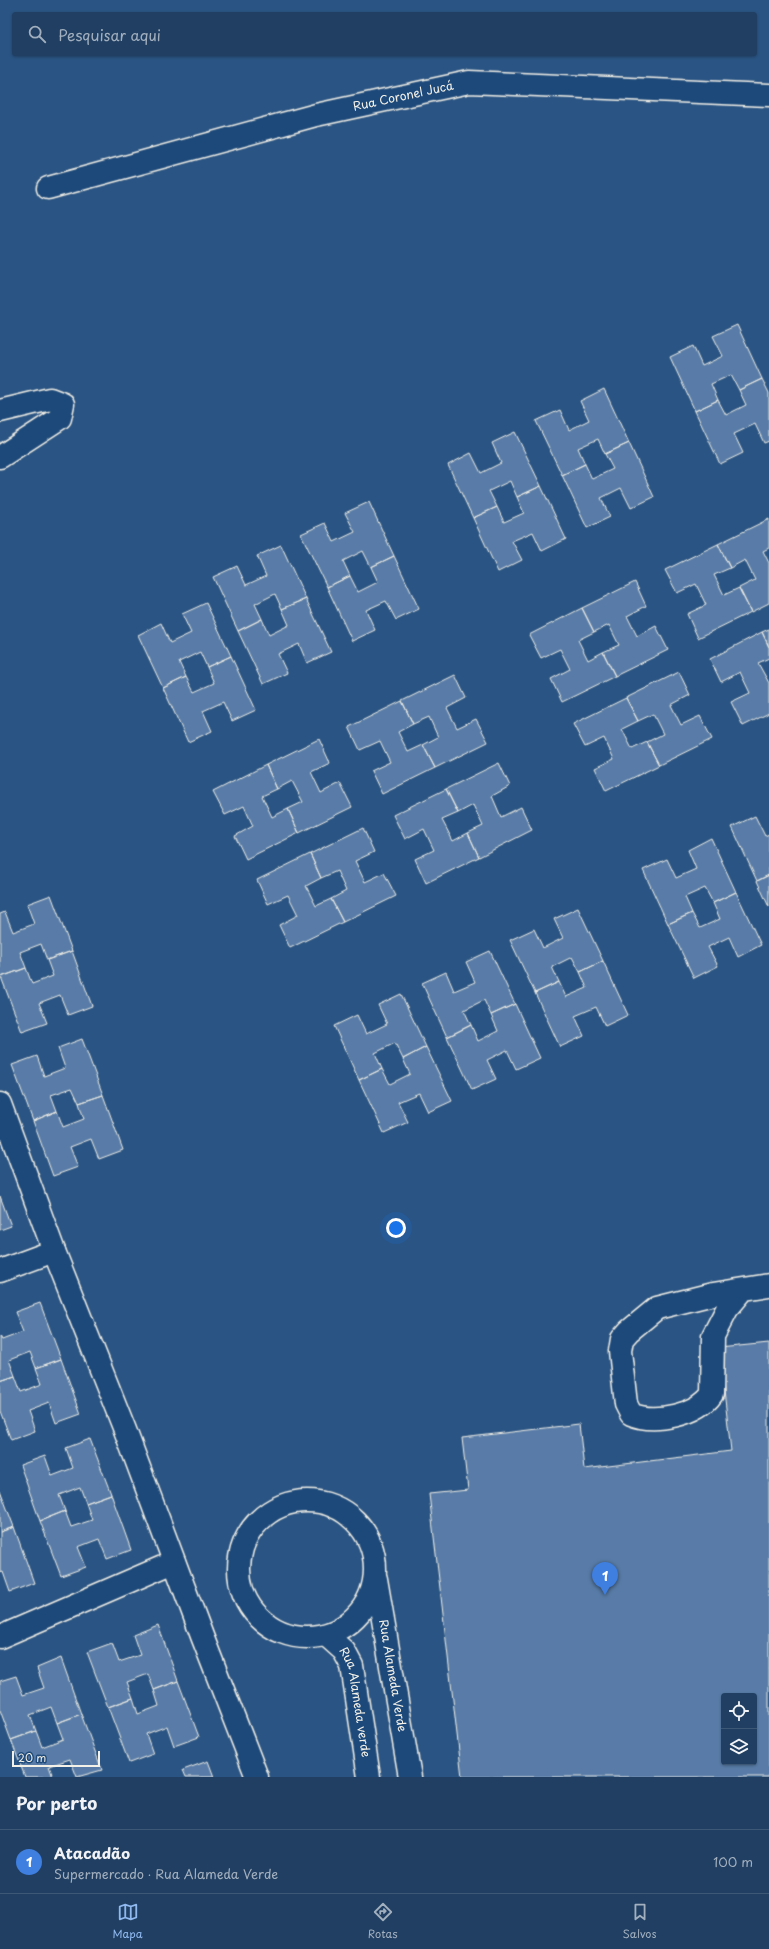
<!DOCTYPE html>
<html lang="pt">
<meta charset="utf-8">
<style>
body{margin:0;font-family:"Playpen Sans",sans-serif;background:#284668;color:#f1f3f6}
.controls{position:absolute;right:12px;bottom:12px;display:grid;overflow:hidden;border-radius:4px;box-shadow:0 1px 3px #0004}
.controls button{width:36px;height:36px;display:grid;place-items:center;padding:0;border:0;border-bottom:1px solid #3d5877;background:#203f62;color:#f1f3f6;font:20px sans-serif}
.scale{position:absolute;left:12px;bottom:10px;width:88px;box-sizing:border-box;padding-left:4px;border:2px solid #f4f1e8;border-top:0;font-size:11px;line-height:14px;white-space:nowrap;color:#f4f1e8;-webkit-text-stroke:3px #1f4a7a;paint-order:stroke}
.you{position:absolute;left:396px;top:1228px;width:14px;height:14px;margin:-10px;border:3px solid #fff;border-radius:50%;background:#1a73e8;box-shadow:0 0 0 6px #1a73e833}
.badge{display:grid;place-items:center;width:26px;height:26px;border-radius:50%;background:#90b9f0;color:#fff;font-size:13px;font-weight:700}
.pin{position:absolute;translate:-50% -33px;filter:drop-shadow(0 1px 2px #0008)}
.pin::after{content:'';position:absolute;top:21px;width:14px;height:12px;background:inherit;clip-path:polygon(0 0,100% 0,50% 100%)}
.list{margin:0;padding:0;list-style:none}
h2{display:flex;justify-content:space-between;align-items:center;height:52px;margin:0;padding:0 16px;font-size:17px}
h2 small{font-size:13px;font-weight:400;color:#a2afbe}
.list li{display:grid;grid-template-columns:26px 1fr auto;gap:12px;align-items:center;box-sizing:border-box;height:64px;padding:0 16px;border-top:1px solid #3d5877}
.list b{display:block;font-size:15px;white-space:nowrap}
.list p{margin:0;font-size:13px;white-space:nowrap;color:#a2afbe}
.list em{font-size:13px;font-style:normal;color:#a2afbe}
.icon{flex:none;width:22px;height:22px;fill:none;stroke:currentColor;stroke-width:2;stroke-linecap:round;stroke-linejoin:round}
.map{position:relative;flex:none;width:769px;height:1777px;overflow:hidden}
.search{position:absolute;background:#203f62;box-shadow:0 1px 3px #0004;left:12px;right:12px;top:12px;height:44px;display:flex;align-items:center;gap:10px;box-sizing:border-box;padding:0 14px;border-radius:4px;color:#a2afbe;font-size:15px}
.sheet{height:116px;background:#203f62}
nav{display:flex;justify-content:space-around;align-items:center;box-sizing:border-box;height:56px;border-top:1px solid #3d5877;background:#203f62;font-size:11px;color:#a2afbe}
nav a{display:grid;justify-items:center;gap:2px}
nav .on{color:#90b9f0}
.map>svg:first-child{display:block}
.building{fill:#587ba7;stroke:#f4f1e8;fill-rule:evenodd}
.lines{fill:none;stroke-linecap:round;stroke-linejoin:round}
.minor-casing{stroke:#f4f1e8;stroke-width:25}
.minor{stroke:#1f4a7a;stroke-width:22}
.labels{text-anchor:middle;stroke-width:3;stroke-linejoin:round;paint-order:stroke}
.street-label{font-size:12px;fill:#f4f1e8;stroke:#1f4a7a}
</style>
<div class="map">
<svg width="769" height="1777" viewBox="0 0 769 1777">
<rect width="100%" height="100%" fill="#2a5483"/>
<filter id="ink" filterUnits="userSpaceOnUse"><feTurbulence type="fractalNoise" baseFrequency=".025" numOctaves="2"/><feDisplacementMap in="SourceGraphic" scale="8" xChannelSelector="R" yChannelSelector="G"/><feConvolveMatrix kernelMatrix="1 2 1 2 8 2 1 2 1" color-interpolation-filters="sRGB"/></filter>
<g filter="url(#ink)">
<path class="building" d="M737,325l25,54 -23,11 -8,-15 -20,9 7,16 -23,11 -25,-54 23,-11 9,20 21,-10 -10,-20z
M762,379l7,14v48l-5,2 -9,-19 -21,10 9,19 -23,11 -25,-53 23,-11 8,15 20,-10 -7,-15z
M604,389l25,54 -24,11 -7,-15 -20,9 7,16 -23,11 -26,-54 24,-11 9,20 20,-10 -9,-19z
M515,432l26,54 -24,11 -7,-16 -21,10 8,16 -24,11 -25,-53 23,-12 10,20 20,-10 -9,-20z
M629,443l25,54 -23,11 -10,-20 -20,10 9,19 -23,11 -25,-53 23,-11 7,15 21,-10 -8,-15z
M541,486l25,53 -24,12 -9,-19 -21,9 10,19 -24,12 -25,-54 24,-11 7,15 20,-9 -7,-16z
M369,502l25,54 -23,11 -8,-16 -20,10 7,15 -23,11 -26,-53 24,-11 9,19 21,-10 -10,-19z
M769,519v29l-6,3 6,12v40l-18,9 -12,-24 16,-8 -10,-20 -15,8 -12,-24z
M718,544l12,24 -16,7 10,20 15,-7 12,24 -53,26 -11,-24 19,-9 -10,-21 -19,9 -12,-23z
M281,545l25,54 -24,10 -7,-15 -20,10 7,15 -24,12 -25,-54 24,-11 9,19 20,-9 -9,-20z
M394,556l25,53 -23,11 -10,-19 -20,9 9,20 -23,11 -25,-54 23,-11 8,16 20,-10 -7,-15z
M635,582l11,24 -19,10 10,20 19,-10 12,24 -53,26 -12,-24 16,-7 -10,-20 -15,7 -12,-24z
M306,599l25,53 -24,11 -8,-19 -21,10 9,19 -24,11 -25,-53 24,-12 7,16 20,-10 -7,-16z
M206,603l25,53 -24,11 -7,-15 -21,10 7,15 -23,11 -25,-53 23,-12 9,20 21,-10 -9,-19z
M582,608l12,24 -16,8 10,20 15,-8 12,24 -53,26 -11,-23 19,-10 -10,-20 -19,9 -12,-23z
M769,629v18l-7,-15z
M762,632l7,15v11l-11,5 11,20v30l-26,13 -12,-24 19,-9 -10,-21 -19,10 -11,-23z
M231,656l25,54 -24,11 -9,-19 -20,9 9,20 -24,11 -25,-54 23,-11 8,15 20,-9 -7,-16z
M679,672l11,23 -19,10 10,20 19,-9 12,23 -53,26 -12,-23 16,-8 -10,-20 -15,7 -12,-23z
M455,675l11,23 -19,10 10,20 19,-9 12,23 -53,26 -12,-23 15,-8 -9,-20 -16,7 -11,-23z
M626,698l12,23 -16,8 10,20 15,-7 12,23 -53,26 -11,-23 19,-9 -10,-21 -19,9 -12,-23z
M402,701l11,23 -15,8 10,20 15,-7 12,23 -53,26 -11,-23 19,-9 -10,-21 -20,9 -11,-23z
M319,739l11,24 -19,9 10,21 19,-10 12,24 -53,26 -11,-24 15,-7 -11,-21 -15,8 -11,-24z
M499,763l11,23 -18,10 9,21 20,-10 11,23 -53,27 -11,-24 15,-7 -10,-21 -15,8 -12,-24z
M266,765l11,24 -15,7 10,21 16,-8 11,24 -53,26 -11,-23 18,-10 -9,-20 -19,9 -12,-23z
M446,789l12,24 -16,7 11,21 15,-8 11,24 -53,26 -11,-24 19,-9 -10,-21 -19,10 -12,-24z
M755,816l10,20 4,-2v41l-12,6 -25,-54z
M363,828l11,24 -19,9 10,21 19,-9 12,23 -53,26 -12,-23 15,-8 -9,-20 -16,7 -11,-24z
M711,838l25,54 -23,11 -8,-15 -20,9 7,16 -24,11 -25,-54 24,-11 9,19 20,-9 -8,-19z
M310,854l11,24 -15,8 10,20 15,-7 12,23 -53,26 -11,-23 19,-10 -10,-20 -20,9 -11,-24z
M769,875v32l-12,-26z
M736,892l25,53 -23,12 -9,-20 -21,10 10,19 -24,12 -26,-54 24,-11 8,15 20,-9 -7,-16z
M51,895l21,56 -25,9 -6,-16 -21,8 6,16 -25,9 -1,-4v-59l5,-2 8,20 21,-8 -7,-20z
M578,908l25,53 -23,11 -8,-15 -20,10 7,15 -24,11 -25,-53 24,-11 9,19 20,-10 -9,-19z
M72,951l20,55 -24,9 -8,-20 -21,8 8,20 -25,9 -21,-55 25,-9 6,16 21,-8 -6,-16z
M490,951l25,53 -24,11 -7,-15 -20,10 7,15 -24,12 -25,-54 24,-11 8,19 21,-9 -9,-20z
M603,961l25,54 -23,11 -9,-19 -21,9 9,20 -24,11 -25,-54 24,-11 7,15 21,-9 -7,-16z
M401,994l25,53 -23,12 -8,-16 -20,10 7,16 -23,11 -25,-54 23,-11 9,19 21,-10 -9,-19z
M515,1004l25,54 -24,11 -9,-19 -20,10 9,19 -24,11 -25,-53 24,-12 7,16 20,-10 -7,-16z
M82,1039l21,56 -24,8 -7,-15 -21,7 6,16 -24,10 -21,-56 25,-9 7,20 21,-8 -7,-20z
M426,1047l26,54 -24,11 -9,-19 -21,9 10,20 -24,11 -25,-53 23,-11 8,15 20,-10 -7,-15z
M103,1095l20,55 -24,9 -8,-20 -21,8 8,20 -25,9 -20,-55 24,-10 6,16 21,-8 -5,-16z
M0,1196l11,30 -11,4z
M40,1303l21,56 -25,9 -6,-16 -21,8 6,16 -15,5v-45l2,4 21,-8 -8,-20z
M769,1343v434h-307l-33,-283 39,-4 -6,-52 117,-14 5,45 147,-18 -12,-103zM724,1696h30v66h-30z
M61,1359l20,55 -25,9 -7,-20 -21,8 7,20 -24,9 -11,-29v-30l15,-5 6,16 21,-8 -6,-16z
M90,1439l21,55 -25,9 -6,-16 -21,8 6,16 -25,10 -20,-56 25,-9 7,20 21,-8 -7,-20z
M0,1490l14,37 -14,5z
M111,1494l20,56 -24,9 -8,-20 -21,8 8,20 -25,9 -21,-55 25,-10 6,16 21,-7 -6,-17z
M14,1527l20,56 -24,9 -7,-20 -3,1v-41z
M158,1625l20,56 -24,9 -6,-16 -21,8 6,16 -25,9 -21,-55 25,-9 7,19 21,-7 -7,-20z
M61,1658l20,56 -24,9 -6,-16 -21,8 6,16 -25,9 -11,-30v-29l16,-5 7,19 21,-7 -7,-20z
M178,1681l21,56 -25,9 -7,-20 -21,8 7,20 -24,9 -21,-56 25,-9 5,16 21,-8 -5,-16z
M81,1714l21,56 -25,7 -7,-18 -21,7 4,11h-28l-14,-37 25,-9 6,16 21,-8 -6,-16z
M208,1761l6,16h-28l-3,-7z"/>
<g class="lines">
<defs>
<g id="minor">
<path id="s1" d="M48,188l268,-73 153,-33 300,13"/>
<path d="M0,411l50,-12 13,5 -3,14 -60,39"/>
<path d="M0,1104l54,147 71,179 77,206 55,141"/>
<path d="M0,1271l54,-20"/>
<path d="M743,1290l-16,19 -14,27 -1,58c-14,21 -58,30 -81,20l-5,-10 -6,-53 2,-12 7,-8 28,-23 56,-14 56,-9"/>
<circle cx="307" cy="1569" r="68"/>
<path id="s2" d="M376,1579l34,198"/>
<path id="s3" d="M326,1635l18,16 8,15 17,111"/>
<path d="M0,1637l174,-75"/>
</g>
</defs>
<use href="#minor" class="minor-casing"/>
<use href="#minor" class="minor"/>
</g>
</g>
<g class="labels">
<g class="street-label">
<text dy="4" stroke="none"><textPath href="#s1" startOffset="367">Rua Coronel Jucá</textPath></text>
<text dy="4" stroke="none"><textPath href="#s2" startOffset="98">Rua Alameda Verde</textPath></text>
<text dy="4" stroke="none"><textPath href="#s3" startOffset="77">Rua Alameda verde</textPath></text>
</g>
</g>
</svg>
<div class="controls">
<button><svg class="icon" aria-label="locate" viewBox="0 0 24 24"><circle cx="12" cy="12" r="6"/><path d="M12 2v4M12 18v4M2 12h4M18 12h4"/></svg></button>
<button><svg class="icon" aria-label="layers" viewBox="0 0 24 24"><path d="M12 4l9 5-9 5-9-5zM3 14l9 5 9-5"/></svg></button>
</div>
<div class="scale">20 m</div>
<div class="you"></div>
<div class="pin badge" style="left:605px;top:1595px;background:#3f7fe0">1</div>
<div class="search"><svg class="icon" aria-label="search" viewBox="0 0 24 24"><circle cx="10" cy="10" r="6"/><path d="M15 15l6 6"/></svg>Pesquisar aqui</div>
</div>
<section class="sheet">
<h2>Por perto<small></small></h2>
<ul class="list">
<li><span class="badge" style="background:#3f7fe0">1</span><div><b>Atacadão</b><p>Supermercado · Rua Alameda Verde</p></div><em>100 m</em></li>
</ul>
</section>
<nav>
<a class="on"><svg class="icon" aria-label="map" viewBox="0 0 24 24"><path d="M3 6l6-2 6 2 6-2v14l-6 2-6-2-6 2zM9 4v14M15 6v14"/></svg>Mapa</a>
<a><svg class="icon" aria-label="directions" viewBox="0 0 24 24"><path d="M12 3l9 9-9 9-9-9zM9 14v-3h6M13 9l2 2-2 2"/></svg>Rotas</a>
<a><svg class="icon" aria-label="saved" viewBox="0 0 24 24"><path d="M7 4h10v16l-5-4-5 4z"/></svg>Salvos</a>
</nav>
